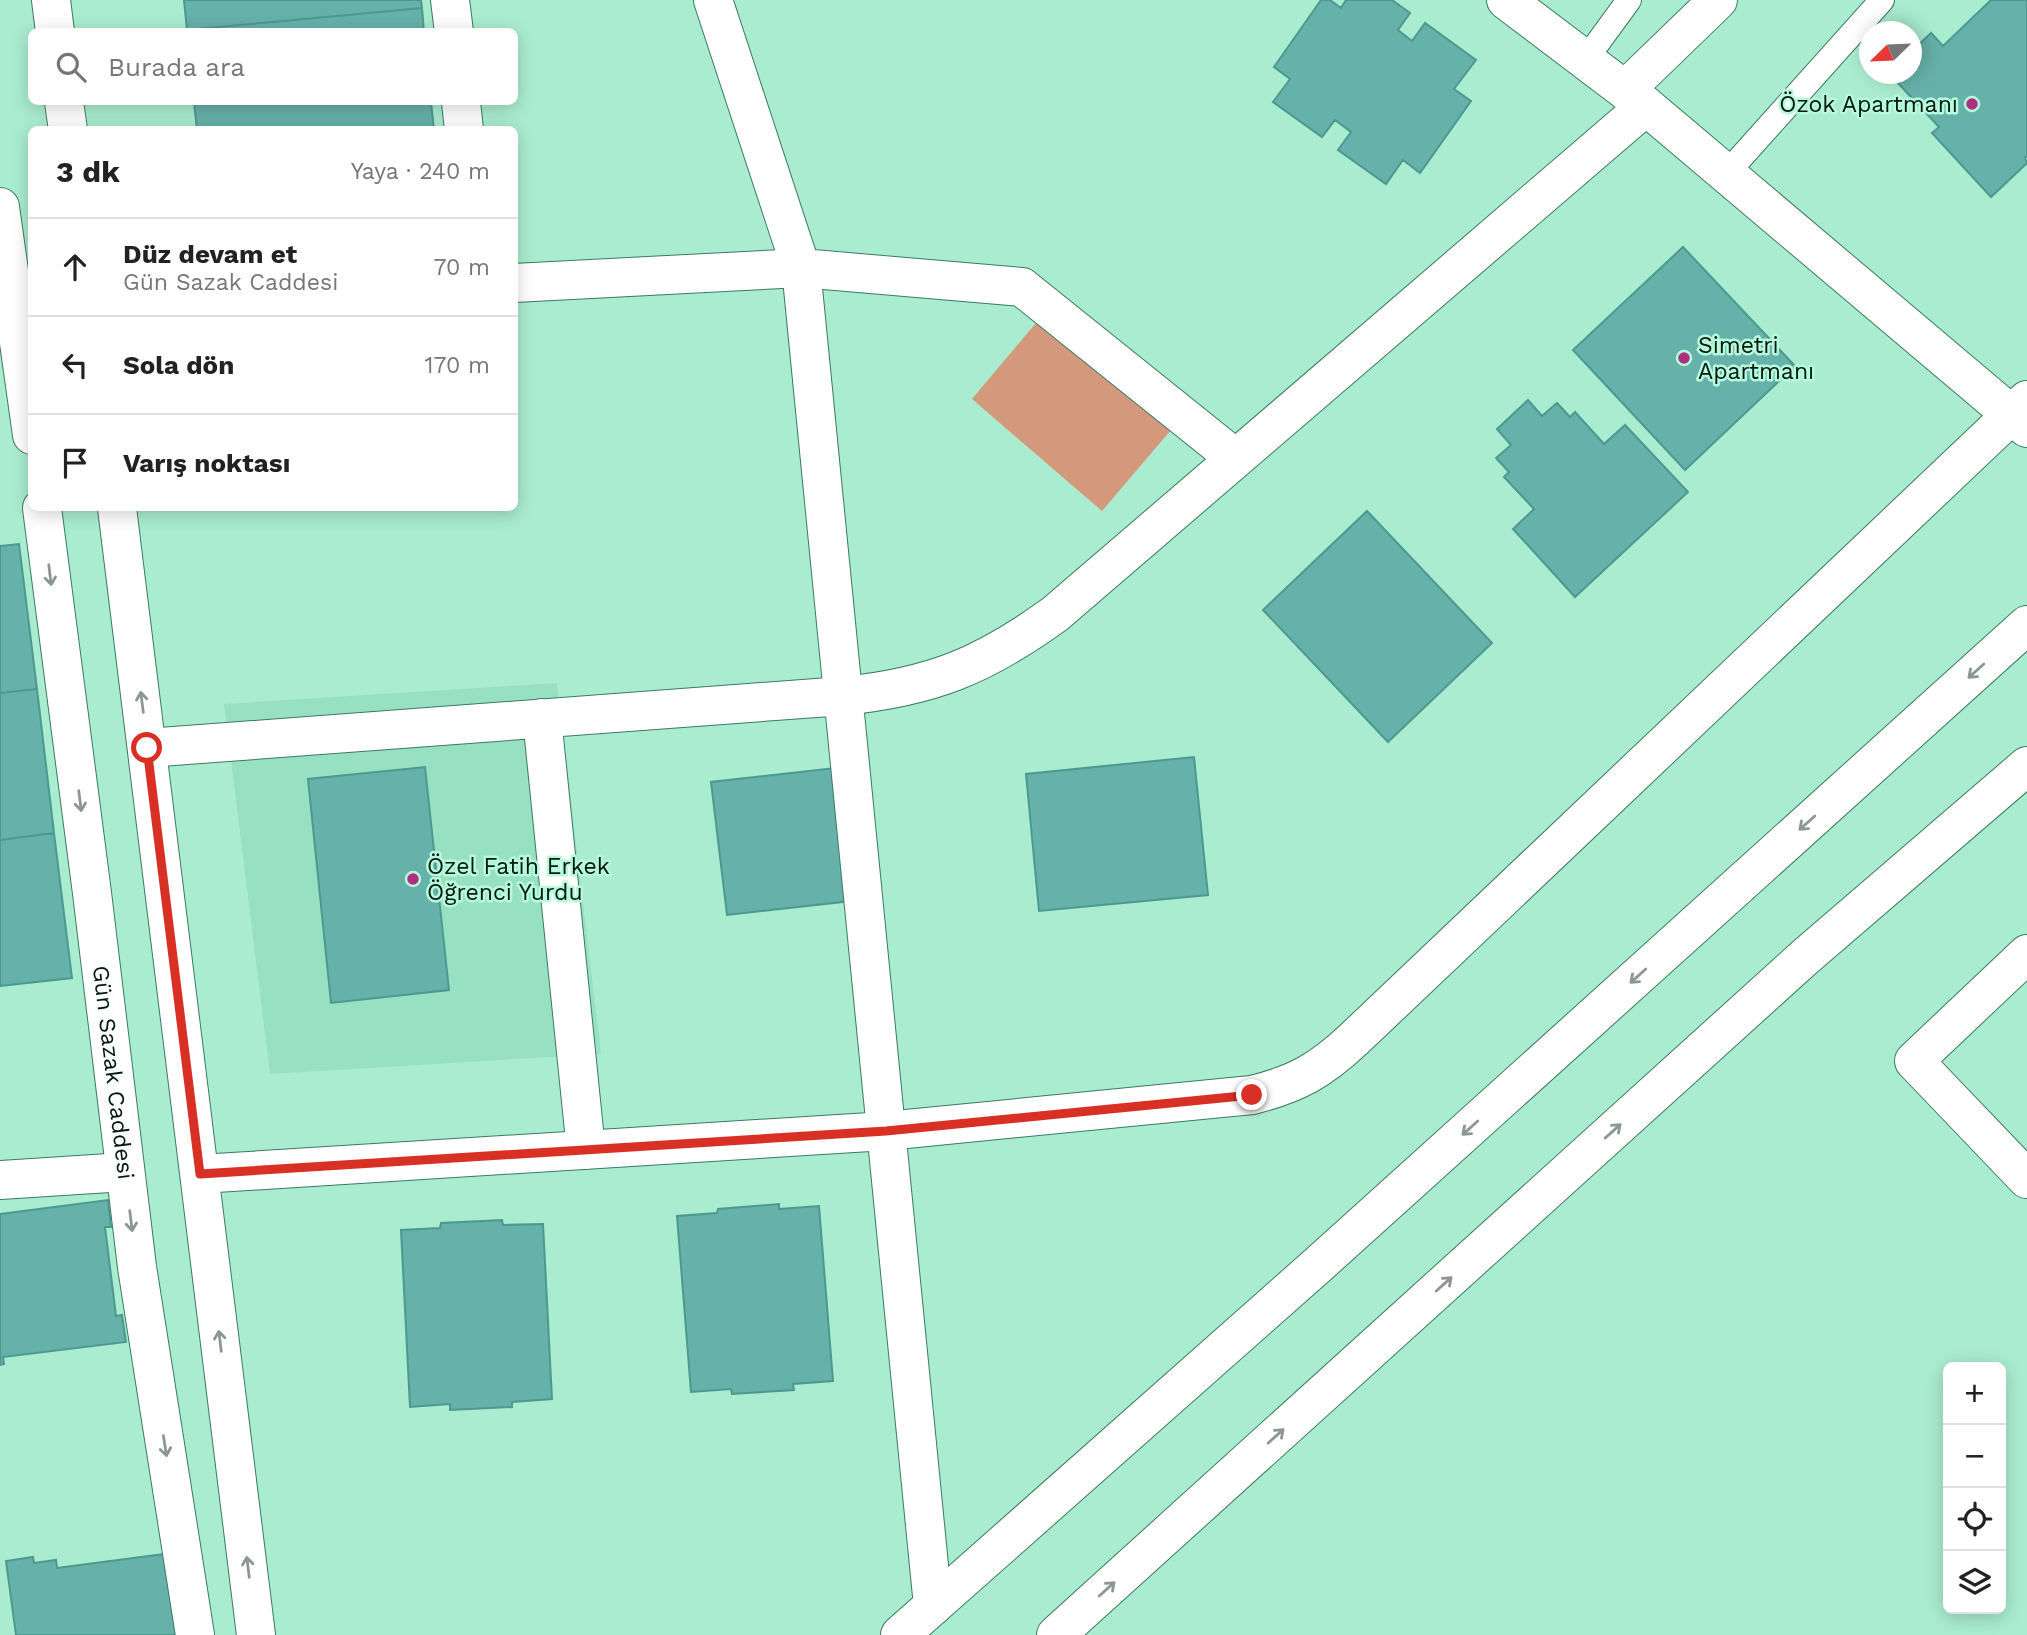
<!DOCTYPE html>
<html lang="tr">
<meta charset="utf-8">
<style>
body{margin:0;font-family:"Work Sans",sans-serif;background:#f2f2f2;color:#222}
.controls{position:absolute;right:21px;bottom:21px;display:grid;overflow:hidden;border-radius:10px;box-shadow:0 4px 18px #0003}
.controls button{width:63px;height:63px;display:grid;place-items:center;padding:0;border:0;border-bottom:2px solid #e0e0e0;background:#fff;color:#222;font:35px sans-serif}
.compass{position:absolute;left:1859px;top:21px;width:63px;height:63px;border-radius:50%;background:#fff;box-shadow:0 4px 18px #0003;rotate:247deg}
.stop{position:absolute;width:21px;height:21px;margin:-16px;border:5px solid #d93025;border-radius:50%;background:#fff}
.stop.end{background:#d93025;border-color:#fff;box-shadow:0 2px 7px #0008}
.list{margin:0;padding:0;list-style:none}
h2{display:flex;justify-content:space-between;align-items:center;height:91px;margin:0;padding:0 28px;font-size:30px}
h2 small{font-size:23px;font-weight:400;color:#767676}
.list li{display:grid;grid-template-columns:46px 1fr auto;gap:21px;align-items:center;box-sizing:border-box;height:98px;padding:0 28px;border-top:2px solid #e0e0e0}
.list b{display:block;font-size:26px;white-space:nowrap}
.list p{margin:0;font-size:23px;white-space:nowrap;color:#767676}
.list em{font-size:23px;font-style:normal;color:#767676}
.icon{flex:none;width:38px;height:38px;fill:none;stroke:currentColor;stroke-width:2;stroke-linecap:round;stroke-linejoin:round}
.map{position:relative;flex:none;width:2027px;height:1635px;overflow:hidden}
.search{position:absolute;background:#fff;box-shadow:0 4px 18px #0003;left:28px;top:28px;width:490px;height:77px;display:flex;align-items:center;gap:18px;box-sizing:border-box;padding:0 24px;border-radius:10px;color:#767676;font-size:26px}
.panel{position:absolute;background:#fff;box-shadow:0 4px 18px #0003;left:28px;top:126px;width:490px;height:385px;border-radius:10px}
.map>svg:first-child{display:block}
.built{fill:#97e1c2}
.pitch{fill:#d4997d}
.building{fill:#66b1a9;stroke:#4c9990;stroke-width:2}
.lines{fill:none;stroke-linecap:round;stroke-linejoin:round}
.lane-casing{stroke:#3a7a62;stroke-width:26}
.street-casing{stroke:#3a7a62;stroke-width:40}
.secondary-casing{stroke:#3a7a62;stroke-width:40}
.lane{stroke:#fff;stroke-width:24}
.street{stroke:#fff;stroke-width:38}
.secondary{stroke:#fff;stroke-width:38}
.oneway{stroke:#8c9793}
.route{stroke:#d93025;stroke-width:9}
.poi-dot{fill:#ae307f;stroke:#b7f9dc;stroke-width:2.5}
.labels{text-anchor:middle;stroke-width:5;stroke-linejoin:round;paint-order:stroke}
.poi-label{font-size:23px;fill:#00180f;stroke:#b7f9dc;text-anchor:start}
.street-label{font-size:23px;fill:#00180f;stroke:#b7f9dc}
</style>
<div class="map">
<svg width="2027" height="1635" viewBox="0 0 2027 1635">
<rect width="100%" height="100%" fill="#aaeccf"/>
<path class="built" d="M557,683l44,371 -331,20 -46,-370z"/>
<path class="pitch" d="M1051,305l131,112 -80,94 -130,-112z"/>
<path class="building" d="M184,0h237l1,8 -235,22z
M1321,0h9l11,8 5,-8h46l18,13 -12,17 14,11 13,-18 51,37 -22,29 17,12 -51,72 -17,-13 -17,24 -48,-34 13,-18 -16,-12 -13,17 -49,-35 17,-23 -16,-12z
M1991,0h36v156l-2,2 2,5 -36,34 -59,-64 7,-6 -42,-45 9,-8h6v-23l19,-18 12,13z
M422,8l2,24 -237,-2z
M194,102h237l3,28h-237z
M1683,247l112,119 -110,104 -112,-120z
M1528,400l14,16 15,-13 13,14 5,-5 29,32 21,-19 63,67 -113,105 -62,-68 21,-20 -30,-32 5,-5 -13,-14 15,-13 -14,-16z
M1367,511l125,132 -104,99 -125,-132z
M19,544l18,145 -37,4v-147z
M37,689l17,144 -54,7v-147z
M1194,757l14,138 -169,16 -13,-137z
M425,767l24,223 -118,13 -23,-224z
M844,767l16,133 -133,15 -16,-133z
M54,833l18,145 -72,8v-146z
M108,1200l3,27h-6l11,89 6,-1 4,27 -123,15 1,7 -4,1v-151z
M779,1204v5l40,-3 14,175 -40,3 1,6 -62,4 -1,-5 -40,3 -14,-176 40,-3 1,-4z
M502,1220l1,5 40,-1 9,175 -40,3v5l-62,3v-6l-40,3 -9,-177 39,-2 1,-5z
M180,1552l4,83h-168l-10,-74 27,-4 1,6 22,-3 1,8z"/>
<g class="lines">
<defs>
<path id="lane" d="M1586,59l43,-59
M1726,174l156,-174"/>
<path id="street" d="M450,0l4,32
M713,0l88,268 132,1338
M1626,89l92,-89
M461,102l3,28
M514,283l287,-15 221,19 213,171
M542,718l44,432
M147,748l696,-52c89,-9 140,-30 212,-82l591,-508
M2027,954l-113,107 113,118
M200,1174l686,-43 366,-36c45,-11 69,-25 102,-56l673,-639
M0,1180l125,-8"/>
<g id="secondary">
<path d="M51,0l4,32"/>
<path d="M1506,0l140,106 381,322"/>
<path d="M64,102l4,28"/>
<path d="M0,207l32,228"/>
<path id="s1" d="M42,508l50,385 45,374 58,368"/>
<path d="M117,508l139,1127"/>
<path d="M900,1635l419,-371 708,-639"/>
<path d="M1056,1635l749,-678 222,-191"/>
</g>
</defs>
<use href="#lane" class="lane-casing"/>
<use href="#street" class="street-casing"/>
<use href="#secondary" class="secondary-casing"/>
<use href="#lane" class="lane"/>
<use href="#street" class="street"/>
<use href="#secondary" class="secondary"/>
</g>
<defs><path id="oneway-shaft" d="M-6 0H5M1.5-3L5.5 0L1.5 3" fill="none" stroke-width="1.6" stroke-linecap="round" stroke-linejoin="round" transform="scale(1.75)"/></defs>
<g class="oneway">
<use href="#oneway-shaft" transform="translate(50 575) rotate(83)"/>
<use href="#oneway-shaft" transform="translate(1976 671) rotate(138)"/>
<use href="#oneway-shaft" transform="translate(142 702) rotate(-97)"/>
<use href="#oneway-shaft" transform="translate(80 801) rotate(83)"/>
<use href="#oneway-shaft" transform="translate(1807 823) rotate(138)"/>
<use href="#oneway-shaft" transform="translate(1638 976) rotate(138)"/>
<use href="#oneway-shaft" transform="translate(1470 1128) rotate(138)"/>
<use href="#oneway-shaft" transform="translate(1613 1131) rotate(-42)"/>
<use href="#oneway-shaft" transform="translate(131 1221) rotate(83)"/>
<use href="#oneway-shaft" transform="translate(1444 1284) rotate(-42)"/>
<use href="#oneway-shaft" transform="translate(220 1341) rotate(-97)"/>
<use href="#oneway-shaft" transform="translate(1276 1436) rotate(-42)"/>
<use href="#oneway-shaft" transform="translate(165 1446) rotate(81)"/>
<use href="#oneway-shaft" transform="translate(248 1567) rotate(-97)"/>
<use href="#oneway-shaft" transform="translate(1107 1589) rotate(-42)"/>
</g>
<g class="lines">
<path class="route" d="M147,748l53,426 686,-43 366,-36"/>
</g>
<g class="poi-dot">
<circle cx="1972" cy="104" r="7"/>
<circle cx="1684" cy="358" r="7"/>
<circle cx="413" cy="879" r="7"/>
</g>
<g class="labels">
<g class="poi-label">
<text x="1958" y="112" text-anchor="end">Özok Apartmanı</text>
<text x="1698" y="353">Simetri<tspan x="1698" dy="26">Apartmanı</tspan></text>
<text x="427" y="874">Özel Fatih Erkek<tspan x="427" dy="26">Öğrenci Yurdu</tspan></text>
</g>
<g class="street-label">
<text dy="8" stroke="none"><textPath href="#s1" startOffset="569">Gün Sazak Caddesi</textPath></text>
</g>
</g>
</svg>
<div class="controls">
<button>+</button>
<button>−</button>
<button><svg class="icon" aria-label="locate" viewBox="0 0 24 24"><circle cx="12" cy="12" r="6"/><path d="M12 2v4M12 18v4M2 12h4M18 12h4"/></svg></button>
<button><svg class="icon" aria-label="layers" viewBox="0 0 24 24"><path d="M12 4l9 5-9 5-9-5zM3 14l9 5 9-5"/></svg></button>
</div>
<svg class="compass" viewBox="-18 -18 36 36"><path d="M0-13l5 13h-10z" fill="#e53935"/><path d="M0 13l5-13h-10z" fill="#767676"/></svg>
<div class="stop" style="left:147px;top:748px"></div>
<div class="stop end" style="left:1252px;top:1095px"></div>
<div class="search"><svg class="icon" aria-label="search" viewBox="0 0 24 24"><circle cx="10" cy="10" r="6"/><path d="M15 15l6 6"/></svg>Burada ara</div>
<section class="panel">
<h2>3 dk<small>Yaya · 240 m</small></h2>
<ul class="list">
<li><svg class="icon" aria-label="ahead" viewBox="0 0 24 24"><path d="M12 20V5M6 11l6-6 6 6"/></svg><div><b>Düz devam et</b><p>Gün Sazak Caddesi</p></div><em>70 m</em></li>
<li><svg class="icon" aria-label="left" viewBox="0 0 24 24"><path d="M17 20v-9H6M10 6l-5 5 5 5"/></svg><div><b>Sola dön</b></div><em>170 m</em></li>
<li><svg class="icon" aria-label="arrive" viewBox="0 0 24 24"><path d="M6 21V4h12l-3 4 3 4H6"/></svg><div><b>Varış noktası</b></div></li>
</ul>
</section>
</div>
